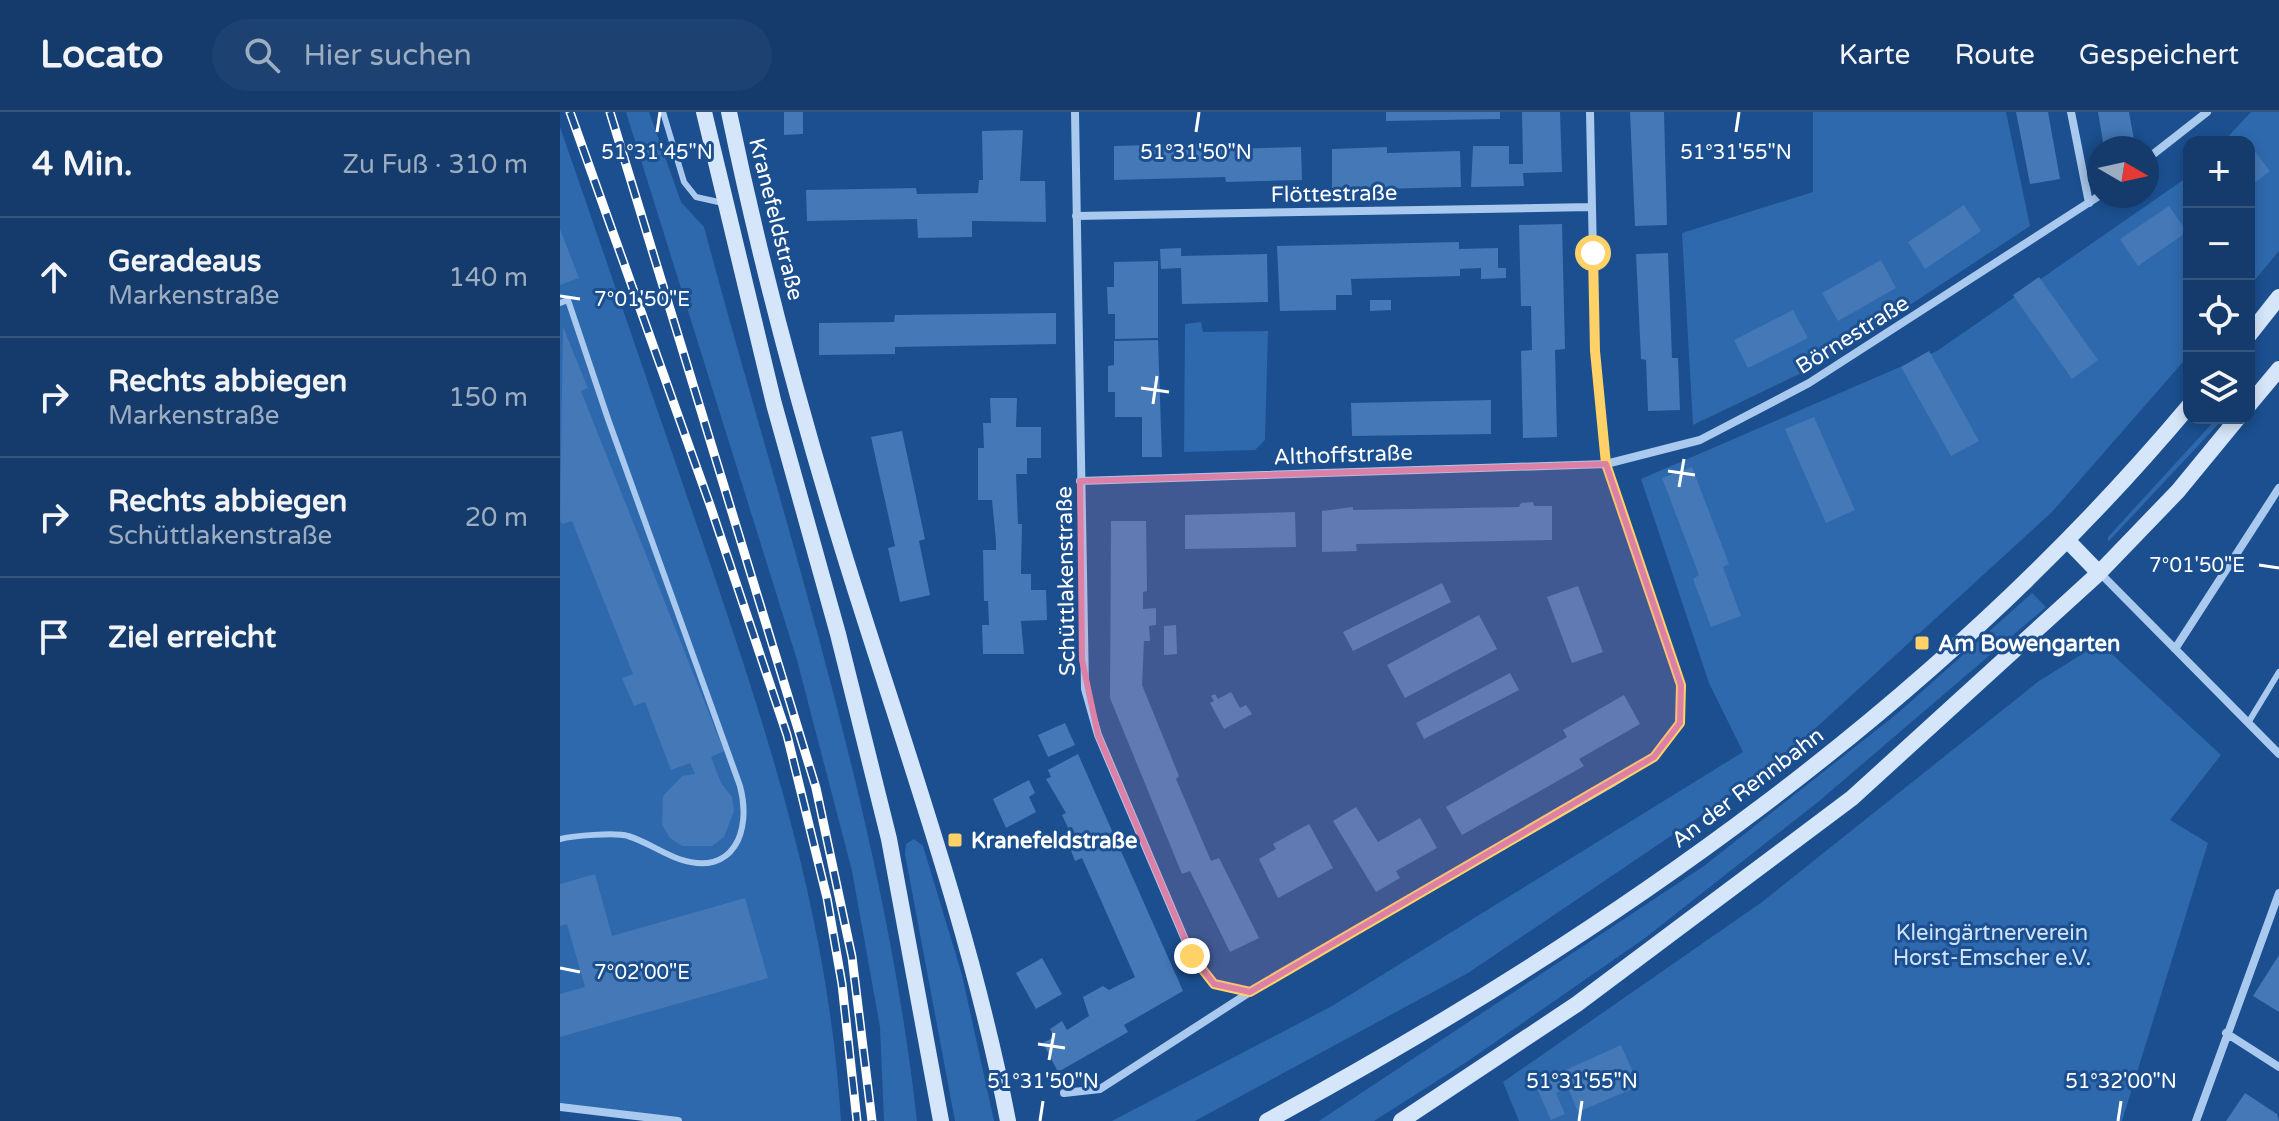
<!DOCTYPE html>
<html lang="de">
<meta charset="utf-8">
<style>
body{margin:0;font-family:"Varela Round",sans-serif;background:#1d4271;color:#f1f3f6}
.controls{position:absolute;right:24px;top:24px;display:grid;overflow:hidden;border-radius:16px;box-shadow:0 4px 12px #0003}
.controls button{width:72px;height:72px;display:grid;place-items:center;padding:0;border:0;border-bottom:2px solid #33557e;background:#143b6b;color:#f1f3f6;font:40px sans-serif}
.compass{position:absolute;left:1527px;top:24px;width:72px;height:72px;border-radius:50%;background:#143b6b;box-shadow:0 4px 12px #0003;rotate:99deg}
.stop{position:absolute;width:24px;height:24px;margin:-18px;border:6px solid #ffd166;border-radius:50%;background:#fff}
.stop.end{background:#ffd166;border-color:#fff;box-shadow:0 2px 8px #0008}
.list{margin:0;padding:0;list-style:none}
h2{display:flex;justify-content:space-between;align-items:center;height:104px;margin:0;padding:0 32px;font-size:34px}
h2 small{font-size:26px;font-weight:400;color:#9dadc1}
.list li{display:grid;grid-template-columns:52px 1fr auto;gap:24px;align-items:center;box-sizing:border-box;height:120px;padding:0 32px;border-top:2px solid #33557e}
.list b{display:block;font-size:30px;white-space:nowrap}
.list p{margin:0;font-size:26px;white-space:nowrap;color:#9dadc1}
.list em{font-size:26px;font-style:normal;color:#9dadc1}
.icon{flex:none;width:44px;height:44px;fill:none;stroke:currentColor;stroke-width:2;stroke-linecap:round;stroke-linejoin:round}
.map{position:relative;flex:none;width:1719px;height:1009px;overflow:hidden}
header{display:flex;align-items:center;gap:48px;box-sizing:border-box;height:112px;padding:0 40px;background:#143b6b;border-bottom:2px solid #33557e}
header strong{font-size:38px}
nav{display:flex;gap:44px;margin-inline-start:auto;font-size:28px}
.search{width:560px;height:72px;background:#1d4271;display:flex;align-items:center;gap:20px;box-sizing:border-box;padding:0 28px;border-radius:44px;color:#9dadc1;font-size:30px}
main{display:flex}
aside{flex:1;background:#143b6b}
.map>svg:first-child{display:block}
.green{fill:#2e69ad}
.building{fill:#4478b7}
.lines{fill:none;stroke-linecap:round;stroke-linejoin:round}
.lane{stroke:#a9c9ee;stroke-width:6}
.street{stroke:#a9c9ee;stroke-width:8}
.secondary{stroke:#d6e6fa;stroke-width:16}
.rail-casing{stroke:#fff;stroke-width:9}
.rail{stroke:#1b4f8f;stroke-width:6;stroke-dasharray:18;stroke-linecap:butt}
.route{stroke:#ffd166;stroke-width:10}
.marked{fill:#dd80a5;fill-opacity:0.2;stroke:#dd80a5;stroke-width:6;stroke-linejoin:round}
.ticks{fill:none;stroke:#fff;stroke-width:3}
.poi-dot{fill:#ffd166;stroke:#1b4f8f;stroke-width:3}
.labels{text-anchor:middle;stroke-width:6;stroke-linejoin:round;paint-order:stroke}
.street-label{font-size:22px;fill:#fff;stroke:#1b4f8f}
.poi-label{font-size:22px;font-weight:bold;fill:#fff;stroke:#1b4f8f;text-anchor:start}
.park-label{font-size:22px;fill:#cfe3fa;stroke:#1b4f8f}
.ticks-label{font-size:20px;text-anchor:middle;fill:#fff;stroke:#1b4f8f;stroke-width:6;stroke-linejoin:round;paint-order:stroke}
</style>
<header>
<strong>Locato</strong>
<div class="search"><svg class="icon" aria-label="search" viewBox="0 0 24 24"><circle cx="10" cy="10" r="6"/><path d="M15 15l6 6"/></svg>Hier suchen</div>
<nav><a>Karte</a><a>Route</a><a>Gespeichert</a></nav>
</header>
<main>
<aside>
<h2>4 Min.<small>Zu Fuß · 310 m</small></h2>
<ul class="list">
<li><svg class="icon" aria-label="ahead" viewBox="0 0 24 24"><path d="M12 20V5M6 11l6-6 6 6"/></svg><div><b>Geradeaus</b><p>Markenstraße</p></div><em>140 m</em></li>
<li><svg class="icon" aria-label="right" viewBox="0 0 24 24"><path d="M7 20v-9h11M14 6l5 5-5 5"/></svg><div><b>Rechts abbiegen</b><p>Markenstraße</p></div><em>150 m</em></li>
<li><svg class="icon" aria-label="right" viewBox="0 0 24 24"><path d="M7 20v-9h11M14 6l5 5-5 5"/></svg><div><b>Rechts abbiegen</b><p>Schüttlakenstraße</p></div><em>20 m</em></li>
<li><svg class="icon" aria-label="arrive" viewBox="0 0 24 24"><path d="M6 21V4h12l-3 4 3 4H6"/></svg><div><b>Ziel erreicht</b></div></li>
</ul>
</aside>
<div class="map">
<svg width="1719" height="1009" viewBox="0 0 1719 1009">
<rect width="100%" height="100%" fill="#1b4f8f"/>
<path class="green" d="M66,0h23l32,90 23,25c79,295 179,589 213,894h-33l-4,-94 -28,-156 -55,-211z
M1253,0h193l24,114 -210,138 -127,61 -11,-192 131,-41z
M1691,0h28v139l-30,36v-145h-26z
M0,15c47,135 93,271 140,407 67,196 128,378 141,587h-163l-118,-14z
M1629,64v179l-137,157 -279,255 -305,206 -273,148h-83l220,-115 411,-254 -34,-69 -68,-204 296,-128z
M641,210l2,10 65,-1 -3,109 -10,10 -71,2 1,-128z
M1657,306h7l-116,124v-5z
M1472,481l14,14 -228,195 -173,136 -180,125 -91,58h-55l385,-255 194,-153z
M1540,531l121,112 -51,65 38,23 -86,278h-603l-16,-39 259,-180 277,-221z
M354,727l9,7 39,129 32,146h-39l-50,-267 1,-10z"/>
<path class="building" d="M224,0h19v22l-19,1z
M826,0h114v7l-114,2z
M962,0h38l2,60 -39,1 1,13 -53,1 2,-41h36v18h14z
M1070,0h34l3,113 -32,1z
M1456,0h32l12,67 -30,5z
M1538,0h31l6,34 -31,2z
M463,18l-3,51h25l1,41 -74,-1v16l-54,1 -1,-19 -110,2 -1,-31 110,-2 1,6 61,-1 1,-13h4l-1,-49z
M664,31l1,6 76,-2 1,33 -76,2 -1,-5 -111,3v-34z
M1689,32l21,27 -21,16z
M827,35v6l73,-2 1,36 -129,3v-41z
M1404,93l17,26 -56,38 -17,-27z
M1609,94l18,26 -49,34 -18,-27z
M1002,112l3,125 -10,1 2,87 -34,1 -2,-87 11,-1 -1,-44h-10l-2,-81z
M0,117l19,49 -19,7z
M899,130v7l39,-1v20h8v10l-25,1v-11l-21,1v7l-109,3 1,16h-16v15l-56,1 -3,-65z
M621,136v8l86,-2 1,48 -86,2 -1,-36 -20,1 -1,-20z
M1108,141l4,105h6l2,52 -32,1 -2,-51 -5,-1 -5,-105z
M1321,148l15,28 -58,33 -16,-28z
M598,149v77l-43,1v-25h-7l-1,-27h7v-25z
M1479,165l59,83 -26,19 -59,-84z
M810,188h21v10l-21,1z
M1233,198l15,28 -60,30 -14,-28z
M496,201v31l-161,3v7l-76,1v-32l75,-1 1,-7z
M3,215l25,61 -7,3 143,360 -13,6 10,26 11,14 2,14 -10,26 -12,9h-30l-12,-8 -8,-13 1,-29 19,-20 13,-2 -5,-11 -19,7 -26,-68 -11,4 -12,-28 11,-4 -61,-153 -10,3 -2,-4z
M598,228l4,117h-20v-40h-27v-25h-7v-26l6,-1v-24z
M1369,239l50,90 -28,15 -50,-89z
M430,286h27l-1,29h25v31h-14v16h-11l2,50h4l-1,50h10v16h15l1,30 -26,1 3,33h-41l-1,-29h7l-1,-24h-4l-1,-51h13v-9l-4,-41h-14v-52h6l-1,-25h8z
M931,288v34l-139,2 -1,-33z
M1254,305l41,93 -29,13 -41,-94z
M342,319l23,108 -6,2 11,54 -30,7 -12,-54 7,-2 -24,-109z
M1132,355l37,97 -6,3 18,49 -30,11 -18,-48 6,-4 -37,-97z
M973,390l1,4h18v34l-196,4 1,7 -35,1v-41l31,-4v3l166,-3 2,-4z
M735,400l1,35 -111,2v-34z
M551,409h35l1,70 -4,1v17l13,-1v17l-7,1 1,15h-6l-2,44 37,91 -3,3 35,82 8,-3 40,80 -29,14 -40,-81 -8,3 -72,-176z
M882,471l9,19 -98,49 -10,-19z
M1018,474l25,66 -31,11 -25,-66z
M919,503l18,34 -92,49 -18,-33z
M616,513l1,29 -13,1v-29z
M950,561l9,17 -95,49 -8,-16z
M671,580l9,16 6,-3 6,9 -28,15 -14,-26 4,-2 -3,-5 4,-2 3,5z
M1064,583l16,29 -61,35 5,7 -122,69 -16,-28 121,-70 -4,-7z
M505,611l10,22 -27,12 -10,-22z
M518,642l105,237 -59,34 4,7 -70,40 -15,-29 11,-6 -4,-8 12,-8 5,9 22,-14 -6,-19 20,-11 6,4 26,-13 -53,-119 -7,3 -5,-13 6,-3 -4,-9 3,-2 -3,-7 -4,1 -6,-13 4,-2 -20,-34 5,-2 -3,-7z
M469,668l6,13 -6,4 7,15 -30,16 -13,-29z
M796,695l22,35 42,-24 17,30 -41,23 4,7 -24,14 -43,-71z
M749,712l24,44 -55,30 -19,-39 17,-10 -3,-5z
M35,762l17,62 133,-38 23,80 -208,59v-43l25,-7 -18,-63 -7,2v-42z
M1719,843v57l-26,-16z
M482,846l20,36 -26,15 -20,-36z
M1061,933l18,41 -61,26 -10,-24 -12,5 9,21 -14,6 -16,-36z
M1685,981l32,21 2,7h-53z"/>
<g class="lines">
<path class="lane" d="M103,0l21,70 12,15 27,6
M0,191l8,-3 40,119 132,367c12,44 -6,92 -61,73 -17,-6 -34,-18 -51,-23 -12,-4 -56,0 -68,3
M1688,611l31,-51"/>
<path class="street" d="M515,0l10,577 13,46 94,221 22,28 36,8
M1511,0l18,91
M1587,47l60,-47
M516,104l515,-9
M520,369l526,-17 94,-24 109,-57 290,-187
M1540,461l179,181
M1615,537l104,-161
M1666,921l53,34
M504,981l36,-4 150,-97 362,-209 42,-26 26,-34 1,-38 -75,-221 -11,-113 -5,-239
M0,995l118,14
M1636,1009l83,-228"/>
<path class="secondary" d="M144,0l70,292 64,230 51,205 52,282
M169,0c31,150 71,299 116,445 58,187 126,372 163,564
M1689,223l30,-38
M1689,293l30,-36
M1508,429l31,32
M707,1009c341,-185 671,-416 922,-715
M841,1009l176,-117 275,-206 247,-225 79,-82 60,-73"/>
<defs>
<path id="rail" d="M10,0l140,393 77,230 40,163 15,86 15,137
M50,0l206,676 36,169 20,164"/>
</defs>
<use href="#rail" class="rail-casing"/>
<use href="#rail" class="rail"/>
</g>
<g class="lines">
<path class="route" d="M632,844l22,28 36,8 404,-235 26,-34 1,-38 -75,-221 -11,-113 -2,-98"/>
</g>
<path class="marked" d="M1046,352l75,221 -1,38 -26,34 -404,235 -36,-8 -22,-28 -94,-221 -16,-75 -2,-179z"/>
<path class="ticks" d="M97,20l3,-20M636,20l3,-20M1176,20l3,-20M0,184l20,3M581,276l28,4M593,292l4,-28M1108,359l27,4M1119,375l5,-28M1699,453l20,3M0,856l20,4M478,932l27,4M489,948l5,-27M480,1009l3,-20M1019,1009l3,-20M1558,1009l3,-20"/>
<g class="poi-dot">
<rect x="1354" y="523" width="16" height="16" rx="4"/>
<rect x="387" y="720" width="16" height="16" rx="4"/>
</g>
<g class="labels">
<g class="street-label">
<text transform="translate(774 81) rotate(-1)" y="8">Flöttestraße</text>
<text transform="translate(217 107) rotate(76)" y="8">Kranefeldstraße</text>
<text transform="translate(1292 222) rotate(-32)" y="8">Börnestraße</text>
<text transform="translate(783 342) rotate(-2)" y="8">Althoffstraße</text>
<text transform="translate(505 469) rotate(-91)" y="8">Schüttlakenstraße</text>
<text transform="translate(1187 675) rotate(-37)" y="8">An der Rennbahn</text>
</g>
<g class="poi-label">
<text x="1378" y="539">Am Bowengarten</text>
<text x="411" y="736">Kranefeldstraße</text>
</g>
<g class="park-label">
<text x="1432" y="828">Kleingärtnerverein<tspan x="1432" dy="25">Horst-Emscher e.V.</tspan></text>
</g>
</g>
<g class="ticks-label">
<text x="97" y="47">51°31'45"N</text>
<text x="636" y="47">51°31'50"N</text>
<text x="1176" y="47">51°31'55"N</text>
<text x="82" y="194">7°01'50"E</text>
<text x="1637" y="460">7°01'50"E</text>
<text x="82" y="867">7°02'00"E</text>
<text x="483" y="976">51°31'50"N</text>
<text x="1022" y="976">51°31'55"N</text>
<text x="1561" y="976">51°32'00"N</text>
</g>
</svg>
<div class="controls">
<button>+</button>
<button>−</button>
<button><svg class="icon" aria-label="locate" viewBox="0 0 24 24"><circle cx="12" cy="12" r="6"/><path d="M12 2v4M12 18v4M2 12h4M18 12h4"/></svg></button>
<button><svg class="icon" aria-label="layers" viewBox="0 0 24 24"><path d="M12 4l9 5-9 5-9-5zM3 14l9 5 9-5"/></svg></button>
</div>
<svg class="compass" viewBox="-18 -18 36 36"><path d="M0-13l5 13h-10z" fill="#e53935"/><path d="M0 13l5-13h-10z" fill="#9dadc1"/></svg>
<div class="stop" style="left:1033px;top:141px"></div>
<div class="stop end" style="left:632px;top:844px"></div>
</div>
</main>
